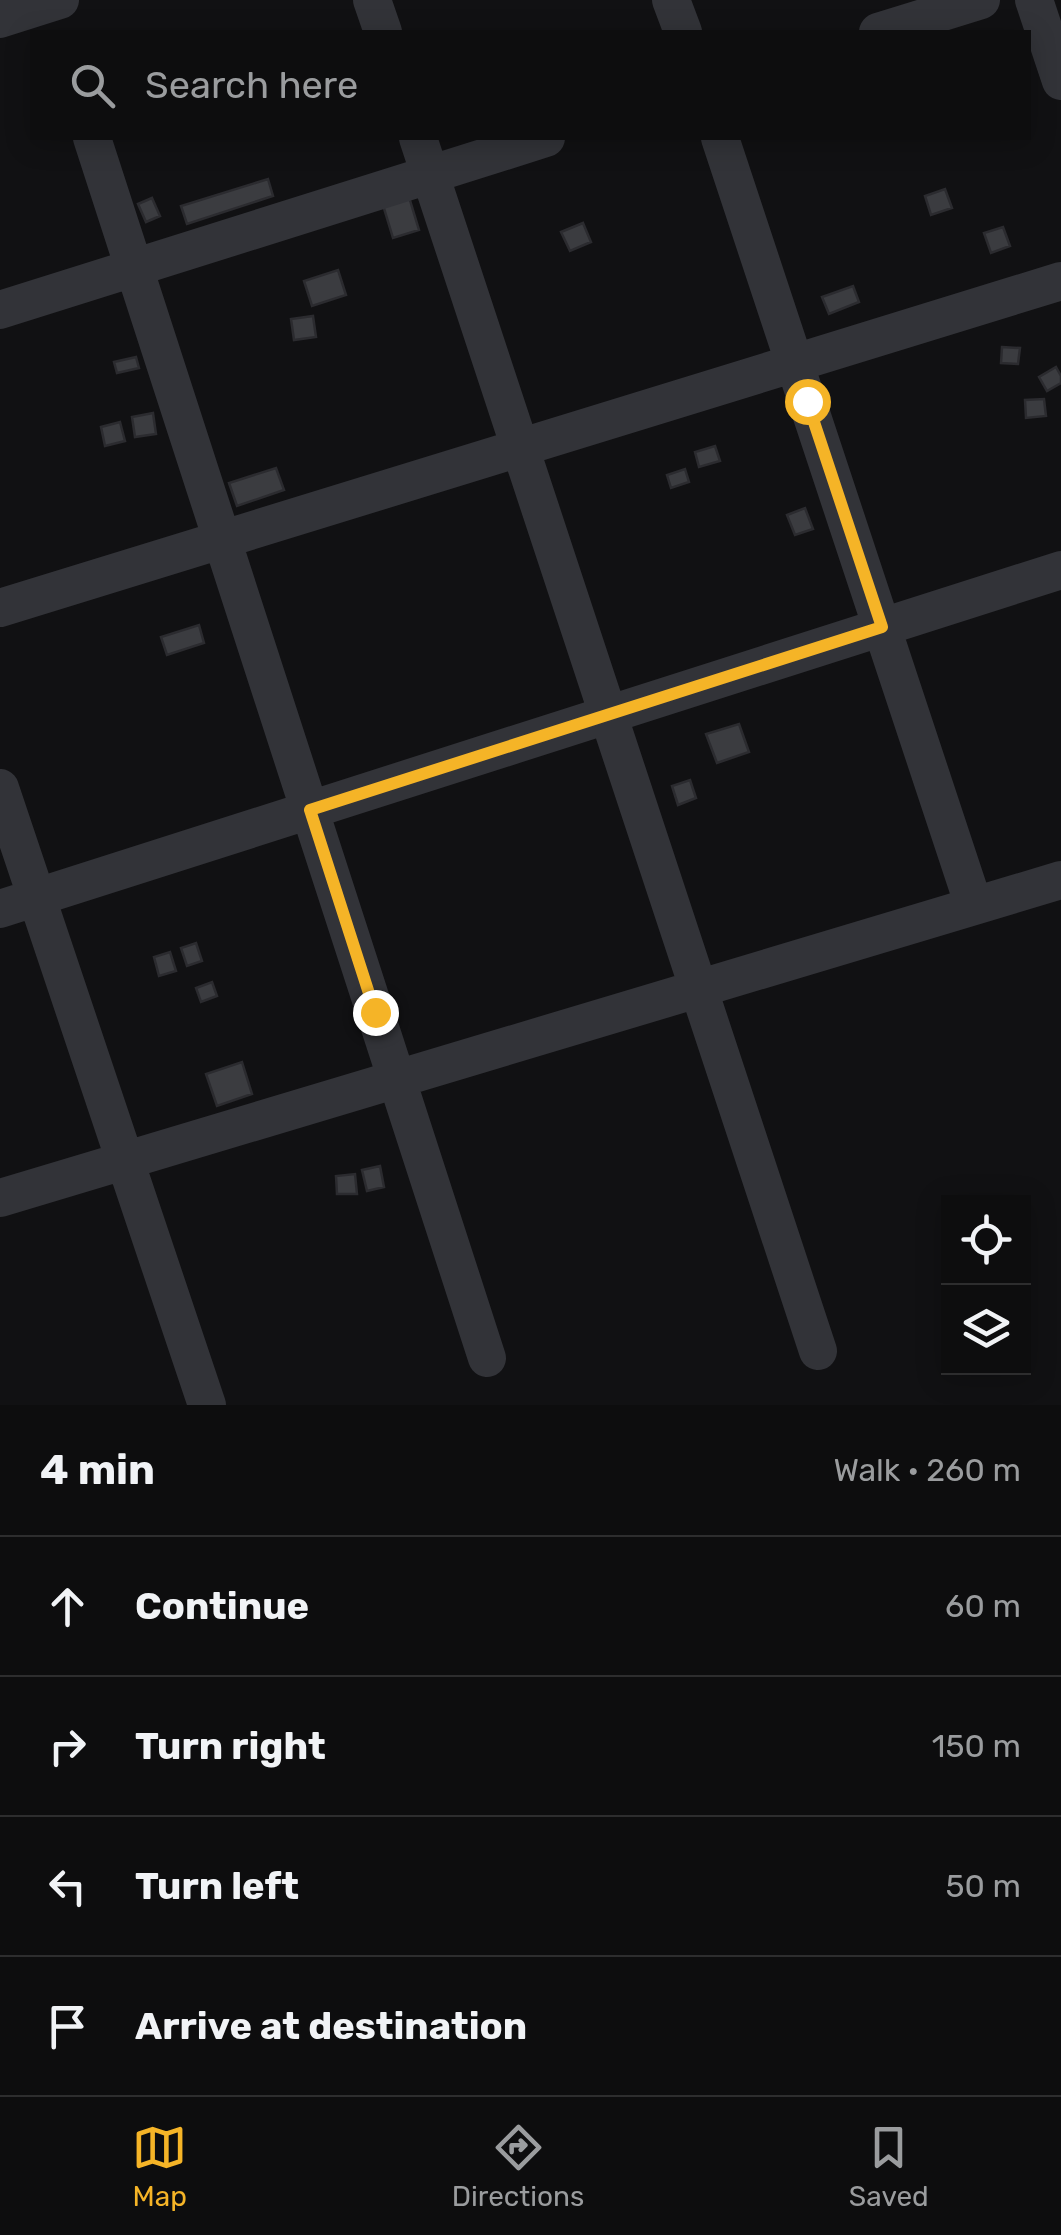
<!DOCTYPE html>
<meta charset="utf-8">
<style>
body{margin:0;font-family:Rubik,sans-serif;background:#1b1b1c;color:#f1f3f6}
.controls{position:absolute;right:30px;bottom:30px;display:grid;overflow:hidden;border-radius:0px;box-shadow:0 5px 25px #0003}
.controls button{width:90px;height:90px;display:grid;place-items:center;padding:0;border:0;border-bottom:2px solid #2d2d2e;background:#0d0d0e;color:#f1f3f6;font:50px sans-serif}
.stop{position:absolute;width:30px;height:30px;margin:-22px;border:8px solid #f5b427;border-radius:50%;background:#fff}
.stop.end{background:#f5b427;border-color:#fff;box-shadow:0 2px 10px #0008}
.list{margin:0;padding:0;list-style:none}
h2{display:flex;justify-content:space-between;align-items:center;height:130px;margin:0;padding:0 40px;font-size:42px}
h2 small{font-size:32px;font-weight:400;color:#9a9c9e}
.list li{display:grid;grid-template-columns:65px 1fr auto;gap:30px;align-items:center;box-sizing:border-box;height:140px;padding:0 40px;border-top:2px solid #2d2d2e}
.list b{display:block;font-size:38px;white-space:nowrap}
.list em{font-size:32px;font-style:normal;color:#9a9c9e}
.icon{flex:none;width:55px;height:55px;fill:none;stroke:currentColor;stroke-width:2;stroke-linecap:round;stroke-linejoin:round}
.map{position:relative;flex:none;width:1061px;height:1405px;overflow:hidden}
.search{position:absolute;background:#0d0d0e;box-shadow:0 5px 25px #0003;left:30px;right:30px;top:30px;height:110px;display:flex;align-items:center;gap:25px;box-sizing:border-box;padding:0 35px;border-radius:0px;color:#9a9c9e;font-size:38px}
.sheet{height:690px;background:#0d0d0e}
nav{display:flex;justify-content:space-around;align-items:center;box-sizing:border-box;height:140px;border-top:2px solid #2d2d2e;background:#0d0d0e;font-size:28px;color:#9a9c9e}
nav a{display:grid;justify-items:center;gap:5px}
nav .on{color:#f5b427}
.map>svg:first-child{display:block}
.building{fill:#3b3c40;stroke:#2b2b2f;stroke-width:2.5}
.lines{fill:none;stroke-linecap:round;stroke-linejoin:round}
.minor{stroke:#323338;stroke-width:38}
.route{stroke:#f5b427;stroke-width:12}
</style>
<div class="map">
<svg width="1061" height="1405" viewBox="0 0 1061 1405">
<rect width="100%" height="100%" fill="#111113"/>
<path class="building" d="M268,179l5,17 -86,28 -6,-18z
M945,189l7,19 -21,7 -6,-19z
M409,197l10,33 -26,8 -10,-33z
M152,198l8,18 -14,6 -8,-18z
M583,223l8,19 -21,9 -9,-19z
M1003,227l7,19 -19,7 -7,-20z
M338,270l8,25 -34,11 -8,-25z
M853,286l6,16 -30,12 -7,-17z
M313,316l3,21 -22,3 -3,-21z
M1002,347l18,1 -2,16 -17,-1z
M136,357l3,11 -22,5 -3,-11z
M1056,367l5,9v7l-14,8 -8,-14z
M1044,399l2,17 -20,2 -1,-18z
M153,413l3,21 -21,3 -3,-20z
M120,422l5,19 -20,5 -4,-19z
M715,446l5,15 -21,6 -4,-15z
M276,468l8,22 -47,16 -8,-23z
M685,469l4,13 -18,6 -4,-13z
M805,508l8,21 -18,6 -8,-20z
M199,625l5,18 -37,12 -6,-18z
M739,724l10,28 -32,11 -11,-29z
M690,780l6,18 -18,7 -6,-19z
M196,943l6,18 -15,5 -6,-18z
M170,952l6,19 -17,5 -5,-19z
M212,982l5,14 -16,6 -5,-14z
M242,1062l10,32 -35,12 -11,-32z
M380,1166l4,21 -17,4 -5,-21z
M355,1174l2,20h-20l-1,-18z"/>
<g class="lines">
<path class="minor" d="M372,0l11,32
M671,0l12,32
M1034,0l27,81
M0,19l60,-19
M878,32l103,-32
M92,138l395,1220
M418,138l400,1213
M720,138l254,768
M0,310l546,-172
M0,608l1061,-327
M0,788l207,617
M0,909l1061,-339
M0,1198l1061,-318"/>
</g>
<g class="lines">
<path class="route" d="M375,1012l-65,-202 572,-183 -75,-226"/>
</g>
</svg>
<div class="controls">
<button><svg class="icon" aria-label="locate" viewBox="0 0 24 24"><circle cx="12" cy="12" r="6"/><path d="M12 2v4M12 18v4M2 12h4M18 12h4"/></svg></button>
<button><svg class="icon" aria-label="layers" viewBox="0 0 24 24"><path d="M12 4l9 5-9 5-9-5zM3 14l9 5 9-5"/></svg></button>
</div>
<div class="stop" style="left:807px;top:401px"></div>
<div class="stop end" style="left:375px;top:1012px"></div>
<div class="search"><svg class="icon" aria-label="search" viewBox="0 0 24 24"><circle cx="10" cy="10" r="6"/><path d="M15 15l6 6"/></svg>Search here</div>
</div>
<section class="sheet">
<h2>4 min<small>Walk · 260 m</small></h2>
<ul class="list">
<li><svg class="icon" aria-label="ahead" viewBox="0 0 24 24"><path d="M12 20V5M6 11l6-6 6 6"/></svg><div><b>Continue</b></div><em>60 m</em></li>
<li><svg class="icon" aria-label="right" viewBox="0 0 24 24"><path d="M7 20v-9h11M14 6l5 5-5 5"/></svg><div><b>Turn right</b></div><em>150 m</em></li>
<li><svg class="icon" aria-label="left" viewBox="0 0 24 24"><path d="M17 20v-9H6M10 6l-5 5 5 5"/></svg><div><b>Turn left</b></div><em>50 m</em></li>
<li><svg class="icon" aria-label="arrive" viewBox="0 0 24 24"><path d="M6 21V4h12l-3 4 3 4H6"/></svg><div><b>Arrive at destination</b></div></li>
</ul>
</section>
<nav>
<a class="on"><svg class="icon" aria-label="map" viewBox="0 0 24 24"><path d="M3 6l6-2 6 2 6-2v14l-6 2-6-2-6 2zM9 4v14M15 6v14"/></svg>Map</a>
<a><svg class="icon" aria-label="directions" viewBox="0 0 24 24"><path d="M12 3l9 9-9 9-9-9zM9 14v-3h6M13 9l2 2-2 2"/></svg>Directions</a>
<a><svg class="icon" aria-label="saved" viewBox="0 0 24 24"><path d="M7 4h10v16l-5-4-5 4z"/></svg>Saved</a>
</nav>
